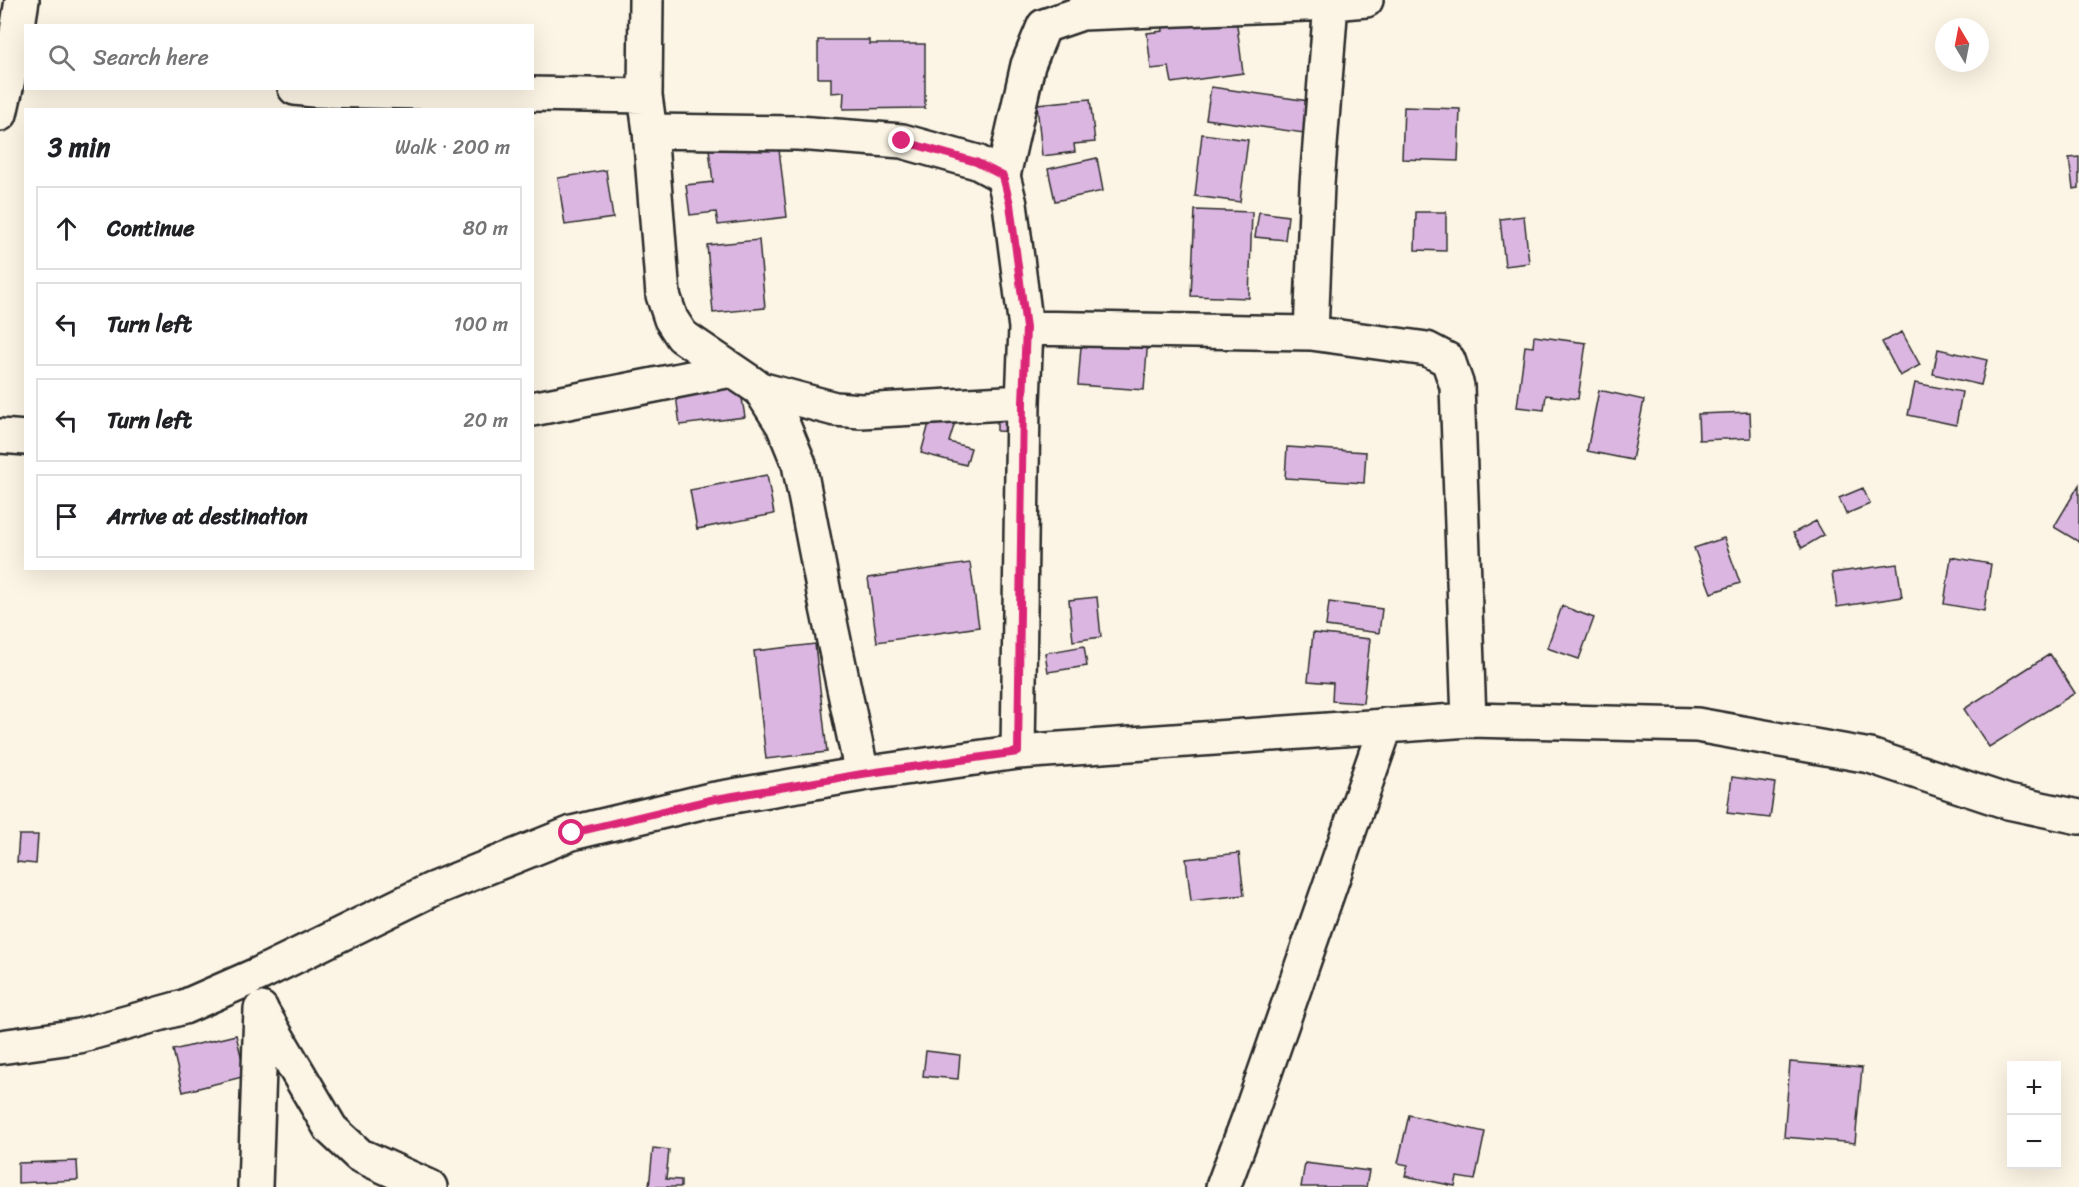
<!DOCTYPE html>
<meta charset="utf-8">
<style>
body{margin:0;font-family:Sriracha,sans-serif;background:#f6f6f6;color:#202124}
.controls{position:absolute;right:18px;bottom:18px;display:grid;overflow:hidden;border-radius:0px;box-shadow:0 6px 24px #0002}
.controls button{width:54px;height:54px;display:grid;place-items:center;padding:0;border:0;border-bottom:2px solid #e0e0e0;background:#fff;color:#202124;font:30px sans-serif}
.compass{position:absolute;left:1935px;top:18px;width:54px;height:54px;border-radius:50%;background:#fff;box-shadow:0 6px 24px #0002;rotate:350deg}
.stop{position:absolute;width:18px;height:18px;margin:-14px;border:4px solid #db2777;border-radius:50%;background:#fff}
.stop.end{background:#db2777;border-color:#fff;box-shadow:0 2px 6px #0008}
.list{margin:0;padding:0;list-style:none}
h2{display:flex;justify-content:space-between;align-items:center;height:78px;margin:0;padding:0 24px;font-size:26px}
h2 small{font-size:20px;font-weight:400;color:#757577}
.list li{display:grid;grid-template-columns:39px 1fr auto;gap:18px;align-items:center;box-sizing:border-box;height:84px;margin:0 12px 12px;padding:0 12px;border:2px solid #e0e0e0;border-radius:0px}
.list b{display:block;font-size:22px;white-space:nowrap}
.list em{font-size:20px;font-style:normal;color:#757577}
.icon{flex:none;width:33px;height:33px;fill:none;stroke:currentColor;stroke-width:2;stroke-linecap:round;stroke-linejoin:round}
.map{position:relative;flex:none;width:2079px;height:1187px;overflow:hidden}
.search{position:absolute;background:#fff;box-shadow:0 6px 24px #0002;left:24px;top:24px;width:510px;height:66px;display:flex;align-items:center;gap:15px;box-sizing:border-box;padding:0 21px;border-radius:0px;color:#757577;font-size:22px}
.panel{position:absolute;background:#fff;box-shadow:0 6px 24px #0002;left:24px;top:108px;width:510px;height:462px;border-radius:0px}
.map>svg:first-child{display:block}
.building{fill:#dab6e1;stroke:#2b2b2b;stroke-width:1.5}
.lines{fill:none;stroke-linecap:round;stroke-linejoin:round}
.minor-casing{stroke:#2b2b2b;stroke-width:38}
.minor{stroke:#fcf5e5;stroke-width:33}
.route{stroke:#db2777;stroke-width:8}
</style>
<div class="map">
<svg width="2079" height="1187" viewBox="0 0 2079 1187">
<rect width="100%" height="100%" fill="#fcf5e5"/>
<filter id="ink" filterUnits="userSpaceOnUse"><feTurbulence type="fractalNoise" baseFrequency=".0167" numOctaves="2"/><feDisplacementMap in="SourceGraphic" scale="12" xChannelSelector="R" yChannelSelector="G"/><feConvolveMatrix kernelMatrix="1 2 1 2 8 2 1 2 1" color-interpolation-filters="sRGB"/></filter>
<g filter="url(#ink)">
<path class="building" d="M1235,10l8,63 -71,10 -3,-16 -18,2 -4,-36 16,-2 -1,-12z
M818,40h51v4h56v64l-82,1 1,-17 -13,1v-15h-13z
M1211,87l98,14 -5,32 -98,-14z
M1090,99l5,43 -21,2 1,8 -33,4 -5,-52z
M1404,107l56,2 -2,52 -56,-2z
M1202,134l46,6 -8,62 -45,-6z
M778,141l9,76 -69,8 -2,-13 -26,3 -4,-30 27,-3 -4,-33z
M2079,157v31l-6,1 -4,-31z
M1097,158l6,33 -48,10 -7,-32z
M606,170l7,48 -48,7 -7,-47z
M1195,210l57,2 -3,86 -58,-2z
M1259,212l29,4 -3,24 -30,-3z
M1416,212h30v39l-31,-1z
M1524,216l5,47 -24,3 -5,-47z
M759,240l6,68 -52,5 -6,-68z
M1902,332l18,33 -20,11 -18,-34z
M1082,333l66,5 -4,52 -66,-5z
M1534,336l52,7 -8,56 -32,-4 -2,15 -27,-3 8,-61 8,1z
M1938,349l49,11 -6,25 -48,-11z
M739,380l6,37 -65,8 -5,-37z
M1915,383l47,9 -6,33 -48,-10z
M1599,390l45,10 -12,60 -45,-9z
M997,407h18v25l-18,-1z
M1750,412l1,26 -52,2 -1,-26z
M931,416l24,6 -6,20 22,6 -5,17 -45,-12z
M1287,447l79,5 -2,31 -79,-5z
M767,475l7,39 -77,15 -7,-39z
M2079,485v57l-25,-15z
M1863,488l7,16 -24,10 -7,-16z
M1816,521l8,14 -22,13 -9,-15z
M1724,538l16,45 -29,10 -17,-45z
M1951,557l40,7 -7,47 -40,-7z
M970,563l9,64 -102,15 -9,-64z
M1897,564l5,33 -65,10 -5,-34z
M1097,597l4,40 -28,4 -4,-41z
M1329,602l53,7 -3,24 -53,-7z
M1562,606l32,12 -15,41 -32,-11z
M1313,633l57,6 -7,64 -31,-2 1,-18 -25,-2z
M815,644l12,108 -61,7 -12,-108z
M1084,646l3,20 -39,6 -3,-19z
M2050,654l25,39 -86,54 -25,-38z
M1732,777l43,6 -5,35 -43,-5z
M19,835h19l-2,29 -19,-2z
M1239,853l5,42 -53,6 -5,-42z
M236,1035l10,41 -63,16 -10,-42z
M926,1051l34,4 -2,24 -35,-3z
M1790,1062l72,6 -7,75 -71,-6z
M1409,1115l76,17 -10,48 -18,-3 -2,9 -50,-10 3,-11 -10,-2z
M653,1148l16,2 -3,29 15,1v7h-32z
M77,1161l1,19 -60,3v-20z
M1305,1163l64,8 -3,16h-65z"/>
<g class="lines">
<defs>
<path id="minor" d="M646,0l-1,96 5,35 13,164 8,24 11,17 78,53 23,36 16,39 26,134 37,176
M295,88l19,2 331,6
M0,114l13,-57 9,-57
M650,131l148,2 104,8 75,21 26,14 7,28 16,124 -3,74 -5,350
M1003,176l25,-111 16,-39 38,-13 249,-10 35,-3
M1026,328l285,5 116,16 21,11 9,26 12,334
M1311,333l6,-149 14,-181
M760,389l75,20 26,2 162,-9
M532,409l199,-39
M0,436l26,2
M261,1010l70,119 28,26 71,32
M0,1047l79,-11 105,-29 75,-33 172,-84 141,-57 138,-33 152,-26 156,-22 451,-32 228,5 173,31 138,46 71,15
M255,1187l6,-178
M1223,1187l27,-72 136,-390"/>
</defs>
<use href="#minor" class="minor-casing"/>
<use href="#minor" class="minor"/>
</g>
</g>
<g class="lines" filter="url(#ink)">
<path class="route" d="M572,833l138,-33 152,-26 156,-22 5,-350 3,-74 -16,-124 -7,-28 -27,-14 -74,-21"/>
</g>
</svg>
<div class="controls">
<button>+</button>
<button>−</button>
</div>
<svg class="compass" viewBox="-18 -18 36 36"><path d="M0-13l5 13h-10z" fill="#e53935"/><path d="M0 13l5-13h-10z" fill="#757577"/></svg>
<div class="stop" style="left:572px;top:833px"></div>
<div class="stop end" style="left:902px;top:141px"></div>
<div class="search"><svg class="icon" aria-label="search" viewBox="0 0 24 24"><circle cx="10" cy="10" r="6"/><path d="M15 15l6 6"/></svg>Search here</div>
<section class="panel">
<h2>3 min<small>Walk · 200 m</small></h2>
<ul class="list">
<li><svg class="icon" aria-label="ahead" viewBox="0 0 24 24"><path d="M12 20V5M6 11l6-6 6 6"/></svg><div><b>Continue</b></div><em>80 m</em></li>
<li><svg class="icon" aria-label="left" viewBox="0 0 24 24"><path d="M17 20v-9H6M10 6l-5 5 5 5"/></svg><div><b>Turn left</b></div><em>100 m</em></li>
<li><svg class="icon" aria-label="left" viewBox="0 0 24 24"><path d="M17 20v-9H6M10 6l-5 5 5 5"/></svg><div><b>Turn left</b></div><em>20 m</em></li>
<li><svg class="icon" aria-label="arrive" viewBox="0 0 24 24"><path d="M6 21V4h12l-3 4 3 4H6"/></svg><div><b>Arrive at destination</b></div></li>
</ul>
</section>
</div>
